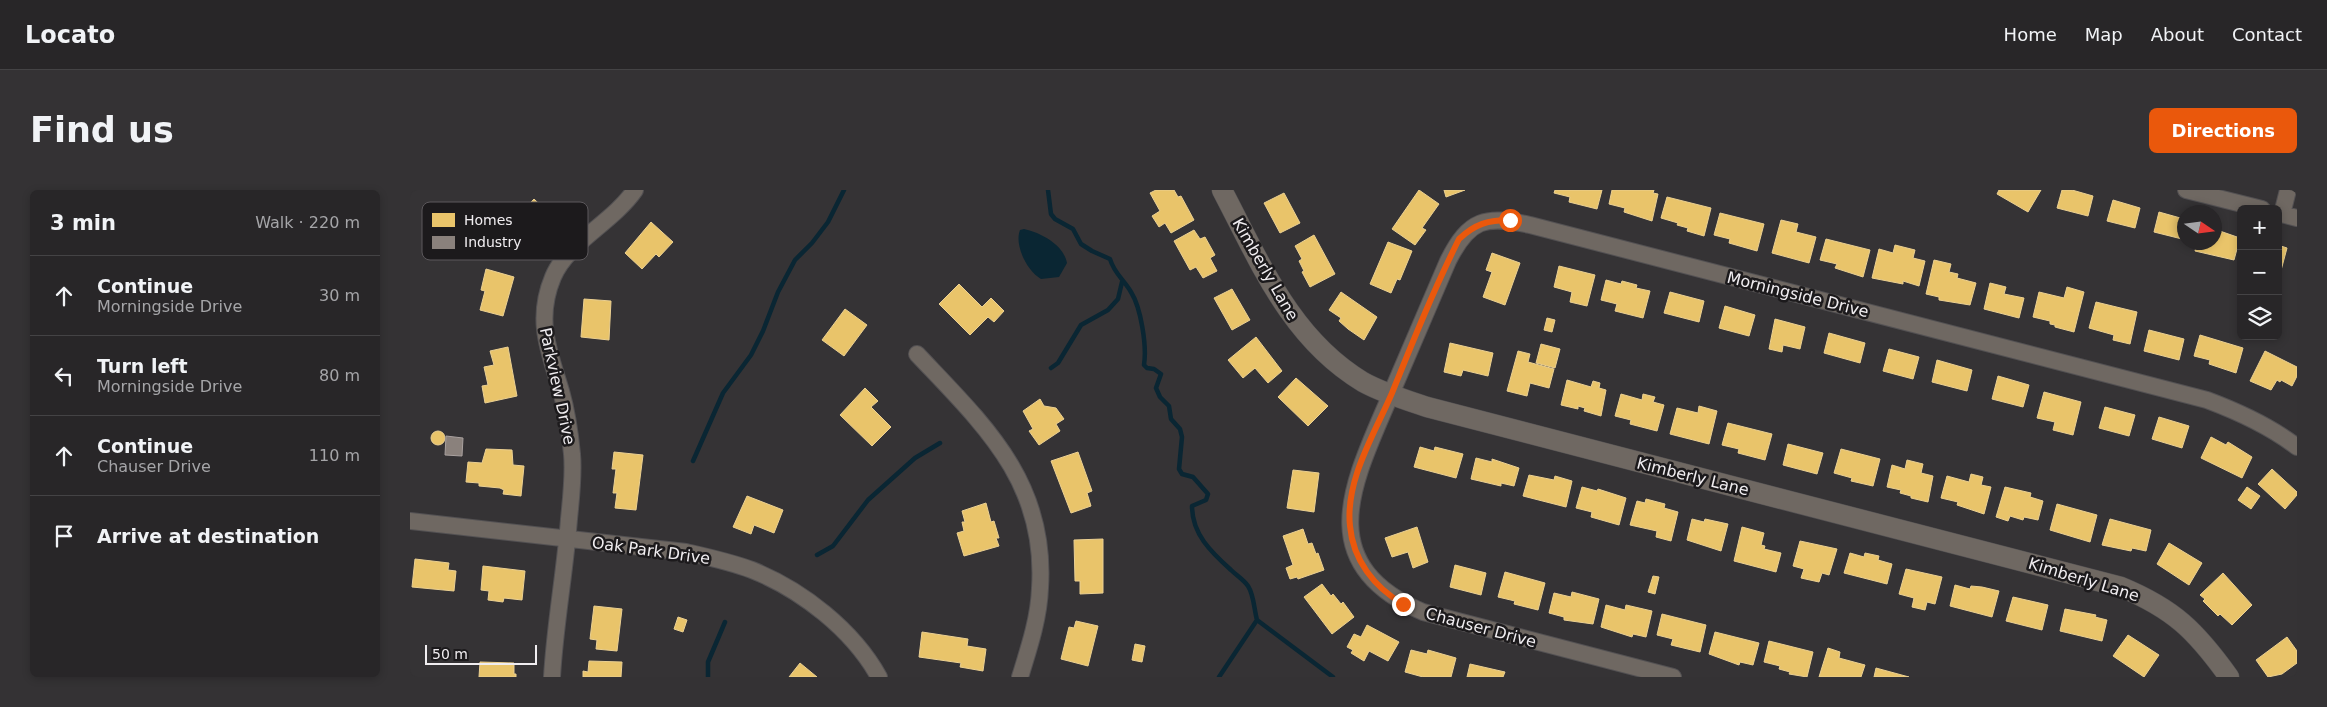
<!DOCTYPE html>
<meta charset="utf-8">
<style>
body{margin:0;font-family:"DejaVu Sans",sans-serif;background:#343234;color:#f1f3f6}
.controls{position:absolute;right:15px;top:15px;display:grid;overflow:hidden;border-radius:8px;box-shadow:0 2px 8px #0003}
.controls button{width:45px;height:45px;display:grid;place-items:center;padding:0;border:0;border-bottom:1px solid #444345;background:#282628;color:#f1f3f6;font:25px sans-serif}
.compass{position:absolute;left:1767px;top:15px;width:45px;height:45px;border-radius:50%;background:#282628;box-shadow:0 2px 8px #0003;rotate:103deg}
.scale{position:absolute;left:15px;bottom:12px;width:112px;box-sizing:border-box;padding-left:5px;border:2px solid #f0edf0;border-top:0;font-size:14px;line-height:18px;white-space:nowrap;color:#f0edf0;-webkit-text-stroke:4px #1c1a1c;paint-order:stroke}
.stop{position:absolute;width:15px;height:15px;margin:-11px;border:4px solid #ea580c;border-radius:50%;background:#fff}
.stop.end{background:#ea580c;border-color:#fff;box-shadow:0 1px 5px #0008}
.list{margin:0;padding:0;list-style:none}
h2{display:flex;justify-content:space-between;align-items:center;height:65px;margin:0;padding:0 20px;font-size:21px}
h2 small{font-size:16px;font-weight:400;color:#a5a5a8}
.list li{display:grid;grid-template-columns:32px 1fr auto;gap:15px;align-items:center;box-sizing:border-box;height:80px;padding:0 20px;border-top:1px solid #444345}
.list b{display:block;font-size:19px;white-space:nowrap}
.list p{margin:0;font-size:16px;white-space:nowrap;color:#a5a5a8}
.list em{font-size:16px;font-style:normal;color:#a5a5a8}
.icon{flex:none;width:28px;height:28px;fill:none;stroke:currentColor;stroke-width:2;stroke-linecap:round;stroke-linejoin:round}
.map{position:relative;flex:none;width:1887px;height:487px;overflow:hidden;border-radius:8px}
header{display:flex;align-items:center;gap:30px;box-sizing:border-box;height:70px;padding:0 25px;background:#282628;border-bottom:1px solid #444345}
header strong{font-size:24px}
nav{display:flex;gap:28px;margin-inline-start:auto;font-size:18px}
.intro{display:flex;align-items:center;justify-content:space-between;box-sizing:border-box;height:120px;padding:0 30px}
h1{margin:0;font-size:35px}
.button{padding:12px 22px;border-radius:8px;background:#ea580c;color:#fff;font-size:18px;font-weight:700}
main{display:flex;gap:30px;padding:0 30px}
aside{flex:1;background:#282628;border-radius:8px;box-shadow:0 2px 8px #0003}
.map>svg:first-child{display:block}
.water{fill:#0a2633}
.homes{fill:#e9c46a;stroke:#ebd092}
.industry{fill:#8a817c;stroke:#a9a19f}
.lines{fill:none;stroke-linecap:round;stroke-linejoin:round}
.stream{stroke:#0a2633;stroke-width:4.5}
.minor-casing{stroke:#535153;stroke-width:18}
.tertiary-casing{stroke:#535153;stroke-width:21}
.minor{stroke:#6f6862;stroke-width:16}
.tertiary{stroke:#6f6862;stroke-width:20}
.route{stroke:#ea580c;stroke-width:6}
.labels{text-anchor:middle;stroke-width:5;stroke-linejoin:round;paint-order:stroke}
.street-label{font-size:16px;fill:#f0edf0;stroke:#1c1a1c}
.key{fill:#1c1a1c;stroke:#5c595c;stroke-width:1}
.key-label{font-size:14px;fill:#f0edf0}
</style>
<header>
<strong>Locato</strong>
<nav><a>Home</a><a>Map</a><a>About</a><a>Contact</a></nav>
</header>
<div class="intro"><h1>Find us</h1><a class="button">Directions</a></div>
<main>
<aside>
<h2>3 min<small>Walk · 220 m</small></h2>
<ul class="list">
<li><svg class="icon" aria-label="ahead" viewBox="0 0 24 24"><path d="M12 20V5M6 11l6-6 6 6"/></svg><div><b>Continue</b><p>Morningside Drive</p></div><em>30 m</em></li>
<li><svg class="icon" aria-label="left" viewBox="0 0 24 24"><path d="M17 20v-9H6M10 6l-5 5 5 5"/></svg><div><b>Turn left</b><p>Morningside Drive</p></div><em>80 m</em></li>
<li><svg class="icon" aria-label="ahead" viewBox="0 0 24 24"><path d="M12 20V5M6 11l6-6 6 6"/></svg><div><b>Continue</b><p>Chauser Drive</p></div><em>110 m</em></li>
<li><svg class="icon" aria-label="arrive" viewBox="0 0 24 24"><path d="M6 21V4h12l-3 4 3 4H6"/></svg><div><b>Arrive at destination</b></div></li>
</ul>
</aside>
<div class="map">
<svg width="1887" height="487" viewBox="0 0 1887 487">
<rect width="100%" height="100%" fill="#353335"/>
<path class="water" d="M614,39c17,4 39,15 43,34l-8,14 -18,2c-14,-8 -27,-34 -21,-49z"/>
<path class="homes" d="M746,0h18l4,7 3,-1 13,24 -23,13 -6,-10 -6,4 -7,-11 8,-5 -10,-18z
M1009,0l20,14 -17,24 4,2 -11,15 -23,-16z
M1034,0h21l-19,7z
M1145,0h47l-5,19 -28,-7 1,-5 -16,-4z
M1202,0h42l-1,3 5,1 -6,27 -28,-9 1,-4 -16,-4z
M1589,0h42l-13,22 -31,-18z
M1652,0h10l21,6 -5,20 -31,-8z
M874,3l16,30 -20,10 -16,-30z
M1257,7l44,11 -7,28 -17,-5 1,-3 -11,-3 1,-2 -17,-5z
M124,9l21,20 -29,30 -17,-17 13,-14 -3,-3z
M1703,10l27,8 -5,20 -28,-7z
M1749,22l25,7 -2,20 -28,-7z
M1310,23l44,11 -7,27 -28,-8 1,-4 -16,-4z
M1371,30l17,4 -2,8 20,5 -7,26 -37,-10z
M241,32l22,20 -14,15 -3,-3 -14,15 -17,-16z
M1804,39l26,9 -6,22 -39,-9 2,-9h17z
M784,40l6,9 5,-2 10,18 -5,3 7,13 -14,7 -7,-11 -6,3 -16,-29z
M904,45l21,39 -25,13 -8,-15 2,-1 -5,-10 3,-2 -7,-13z
M1416,49l44,11 -7,27 -28,-9 2,-4 -17,-4z
M978,52l24,9 -12,29 -3,-1 -6,14 -21,-9z
M1485,55l20,5 -2,8 12,3 -6,25 -16,-5v3l-31,-6 7,-29 14,4z
M1868,55l9,3 -8,30h-1z
M1082,63l28,10 -15,42 -22,-8 9,-25 -6,-2z
M1524,70l17,4 -2,8 9,2 -1,4 19,5 -6,22 -31,-5v-3l-13,-3z
M1149,76l36,9 -8,31 -17,-4 2,-10 -18,-5z
M76,79l28,8 -11,39 -23,-6 5,-19 -4,-1z
M1196,90l15,4 1,-3 15,4 -1,3 14,3 -7,27 -28,-7 2,-7 -16,-4z
M1580,93l16,4 -2,7 20,4 -5,20 -35,-9z
M549,94l23,23 9,-9 13,13 -10,11 -6,-5 -18,18 -31,-31z
M1657,97l17,5 -10,40 -19,-5v-2l-5,-1v-3l-17,-4 6,-25 25,6z
M822,99l18,31 -18,10 -18,-32z
M931,102l36,25 -13,23 -16,-11 -9,-8 2,-3 -12,-8z
M1260,102l34,9 -5,21 -35,-9z
M174,109l27,2 -2,39 -28,-3z
M1686,112l41,10 -7,32 -17,-4 1,-5 -25,-7z
M1315,116l30,9 -6,21 -30,-8z
M435,119l22,16 -23,31 -22,-16z
M1137,128l8,2 -3,12 -8,-2z
M1365,129l30,8 -5,22 -17,-4 -1,7 -13,-3z
M1739,140l35,9 -5,21 -35,-9z
M1419,143l36,10 -5,20 -36,-10z
M1790,145l43,13 -7,25 -27,-9 1,-4 -16,-4z
M846,147l26,34 -14,12 -13,-15 -12,10 -15,-18z
M1040,153l43,10 -5,23 -25,-6 -2,6 -17,-4z
M1131,154l19,5 -5,19 -19,-5z
M98,157l9,49 -32,7 -3,-17 6,-1 -4,-18 10,-2 -4,-14z
M1479,159l30,8 -6,22 -30,-8z
M1108,161l12,3 -2,8 26,7 -5,19 -19,-5 -3,13 -20,-5z
M1855,161l32,16v9l-5,10 -11,-6 -1,2 -3,-2 -6,10 -21,-9z
M1527,170l35,10 -5,21 -35,-9z
M1588,186l31,9 -6,22 -31,-8z
M886,188l32,28 -20,20 -30,-29z
M1157,190l24,7 2,-6 7,2 -1,5 7,2 -5,26 -17,-5 1,-3 -7,-2v3l-17,-4z
M455,198l13,13 -7,6 20,20 -19,19 -32,-31z
M1634,202l37,10 -8,33 -20,-5 2,-8 -18,-4z
M1211,204l21,6 1,-6 12,3 -2,5 11,3 -7,26 -27,-7 1,-4 -16,-4z
M630,209l4,7 12,2 8,11 -8,5 4,7 -21,14 -10,-14 4,-2 -10,-18z
M1289,216l18,5 -8,33 -39,-10 7,-26 21,5z
M1695,217l30,8 -6,21 -30,-8z
M1749,227l30,9 -7,22 -30,-9z
M1318,233l44,11 -7,26 -27,-7 1,-4 -17,-4z
M21 248a7 7 0 1 1 14 0a7 7 0 1 1-14 0Z
M1801,247l15,8 2,-3 24,15 -10,21 -41,-20z
M1378,254l35,9 -6,21 -34,-9z
M1010,257l14,4 1,-4 28,7 -7,24 -42,-11z
M76,259l26,1 1,15 11,1 -3,30 -18,-2 1,-4 -4,-2 -21,-2v-3l-13,-1 2,-20 14,1z
M1431,259l39,10 -7,27 -22,-5 1,-3 -18,-5z
M204,262l29,3 -7,55 -21,-2 2,-15h-4l3,-24h-4z
M668,262l14,39 -5,2 4,13 -20,7 -20,-52z
M1066,268l16,4v-3l27,9 -5,18 -13,-3v3l-30,-7z
M1497,270l16,4 -2,9 12,3 -5,26 -17,-4v-2l-11,-3 1,-3 -14,-3 5,-22 13,4z
M1862,279l25,23v3l-12,14 -27,-25z
M883,280l26,3 -5,39 -27,-4z
M1561,284l12,3 -2,8 10,2 -7,27 -27,-9 1,-3 -17,-4 6,-22 22,6z
M1119,285l25,5 1,-4 17,5 -6,26 -43,-11z
M1172,297l15,4 1,-2 28,9 -7,27 -28,-8 1,-5 -16,-4z
M1595,297l26,6 -1,4 13,4 -5,19 -14,-3 -1,3 -13,-4 -2,5 -12,-4z
M1837,297l13,9 -9,13 -13,-9z
M337,306l36,14 -9,23 -20,-8 -3,9 -18,-7z
M1236,309l19,5 -1,4 14,4 -7,29 -15,-4 1,-6 -27,-6 7,-24 8,2z
M576,313l5,19 3,-1 5,17h-3l3,8 -35,10 -7,-23 7,-2 -2,-9h3l-3,-11z
M1647,314l40,11 -7,27 -40,-12z
M1282,329l12,3 1,-3 23,5 -7,27 -34,-11z
M1700,329l41,11 -5,21 -14,-3 -1,3 -29,-6z
M1007,337l11,35 -15,6 -5,-16 -16,5 -7,-19z
M1332,337l22,6 -3,12 4,1 -1,3 17,4 -5,19 -42,-11z
M893,339l5,15 4,-1 4,11 2,-1 6,17 -26,9 -1,-2 -7,2 -4,-11 7,-3 -10,-29z
M693,349v54l-23,1v-13h-5l-1,-41z
M1390,351l37,8 -8,26 -7,-2 -3,9 -18,-4 3,-9 -11,-3z
M1759,353l33,20 -13,22 -32,-21z
M1440,363l14,4 1,-4 14,3 -1,4 14,4 -5,20 -43,-11z
M5,369l34,4 -1,7 8,1 -2,20 -42,-4z
M1045,375l31,8 -5,22 -31,-8z
M73,376l42,5 -3,29 -18,-2 -1,4 -15,-2 1,-9 -8,-1z
M1496,379l36,8 -7,27 -8,-2 -2,8 -13,-3 2,-9 -15,-4z
M1095,382l40,11 -7,27 -24,-6 1,-3 -17,-4z
M1813,383l29,32 -20,20 -12,-11 -2,2 -15,-15 2,-2 -5,-4z
M1243,386l6,1 -4,17 -7,-2z
M912,394l9,12 2,-2 8,10 2,-2 11,15 -22,17 -28,-37z
M1545,395l15,4 1,-3 11,1 17,4 -7,26 -42,-11z
M1162,402l27,7 -6,25 -29,-4v-3l-15,-4 5,-20 17,4z
M1603,407l35,8 -6,25 -36,-9z
M1196,415l19,5 1,-5 26,6 -6,26 -13,-3 -1,3 -31,-10z
M184,416l28,3 -5,42 -21,-2 1,-9 -7,-1z
M1655,419l31,6 -1,2 12,3 -5,21 -42,-10z
M1252,424l44,11 -6,27 -29,-7 2,-6 -16,-4z
M268,427l9,3 -4,12 -9,-3z
M666,431l22,5 -10,40 -27,-7 8,-32 5,1z
M957,435l32,17 -11,19 -19,-10 -5,10 -13,-8 2,-3 -6,-3 7,-13 7,3z
M512,442l46,7 -1,7 19,3 -3,22 -23,-4 1,-4 -42,-6z
M1305,442l44,11 -6,22 -13,-3 -1,3 -30,-11z
M1718,445l31,20 -15,22 -31,-21z
M1877,447l10,14v12l-15,11 -14,3 -12,-17z
M1359,451l44,11 -6,25 -18,-3 1,-2 -11,-3 1,-3 -16,-4z
M725,454l10,2 -3,16 -10,-2z
M1418,458l12,4 -1,6 26,7 -4,12h-42z
M1001,460l16,4 1,-4 28,8 -5,19h-28l-18,-5z
M179,471l33,1 -1,15h-38v-6l5,1z
M70,472l34,1v11h2v3h-37z
M390,473l17,14h-28z
M1060,474l35,8 -2,5h-36z
M1466,478l33,9h-35z"/>
<path class="industry" d="M36,246l17,2 -1,18 -17,-1z"/>
<g class="lines">
<path class="stream" d="M638,0l3,24 4,5 18,10 8,15 11,7 18,8c4,14 14,21 21,33 10,16 16,54 13,73l3,3 7,1 7,5 -5,14 4,9 9,9 2,13 9,10 2,8 -3,32 3,5 11,3 15,17 -2,6 -14,6c0,28 19,46 39,64 5,5 13,10 17,16 6,9 6,23 9,34l76,57
M641,178l7,-5 23,-38 27,-15 10,-11 4,-17
M283,271l30,-68 28,-38 12,-24 15,-39 17,-32 17,-17 16,-21 16,-32
M407,365l16,-9 35,-46 47,-42 25,-15
M298,487v-15l17,-40
M809,487l38,-57"/>
<defs>
<path id="minor" d="M1776,0l76,19
M1868,23l19,5
M1872,24l6,-24
M507,164c67,71 130,128 123,234 -1,30 -11,60 -20,89
M0,331l276,31c22,5 45,10 66,18 50,20 101,60 127,107
M142,487c3,-53 13,-105 17,-158 2,-21 5,-44 3,-65 -2,-21 -5,-42 -11,-63 -12,-40 -26,-71 -8,-114 14,-34 59,-54 82,-87
M1263,487l-250,-65c-115,-49 -68,-133 -32,-218 19,-44 38,-89 57,-133 21,-42 37,-46 82,-36l677,175c32,12 63,26 90,47"/>
<path id="tertiary" d="M812,0c38,72 68,148 141,192 20,11 43,18 64,25l694,180c53,22 75,44 108,90"/>
</defs>
<use href="#minor" class="minor-casing"/>
<use href="#tertiary" class="tertiary-casing"/>
<use href="#minor" class="minor"/>
<use href="#tertiary" class="tertiary"/>
</g>
<g class="lines">
<path class="route" d="M993,414c-29,-17 -50,-44 -53,-78 -5,-46 25,-93 42,-133 21,-52 42,-104 67,-154 16,-15 29,-19 51,-19"/>
</g>
<g class="labels">
<g class="street-label">
<text transform="translate(856 79) rotate(60)" y="6">Kimberly Lane</text>
<text transform="translate(1388 104) rotate(14)" y="6">Morningside Drive</text>
<text transform="translate(148 196) rotate(78)" y="6">Parkview Drive</text>
<text transform="translate(1283 286) rotate(14)" y="6">Kimberly Lane</text>
<text transform="translate(241 360) rotate(8)" y="6">Oak Park Drive</text>
<text transform="translate(1674 389) rotate(17)" y="6">Kimberly Lane</text>
<text transform="translate(1071 437) rotate(15)" y="6">Chauser Drive</text>
</g>
</g>
<rect x="12" y="12" width="166" height="58" rx="8" class="key"/>
<rect x="22" y="23" width="23" height="14" fill="#e9c46a"/>
<rect x="22" y="46" width="23" height="13" fill="#8a817c"/>
<g class="key-label">
<text x="54" y="35">Homes</text>
<text x="54" y="57">Industry</text>
</g>
</svg>
<div class="controls">
<button>+</button>
<button>−</button>
<button><svg class="icon" aria-label="layers" viewBox="0 0 24 24"><path d="M12 4l9 5-9 5-9-5zM3 14l9 5 9-5"/></svg></button>
</div>
<svg class="compass" viewBox="-18 -18 36 36"><path d="M0-13l5 13h-10z" fill="#e53935"/><path d="M0 13l5-13h-10z" fill="#a5a5a8"/></svg>
<div class="scale">50 m</div>
<div class="stop" style="left:1100px;top:30px"></div>
<div class="stop end" style="left:993px;top:414px"></div>
</div>
</main>
